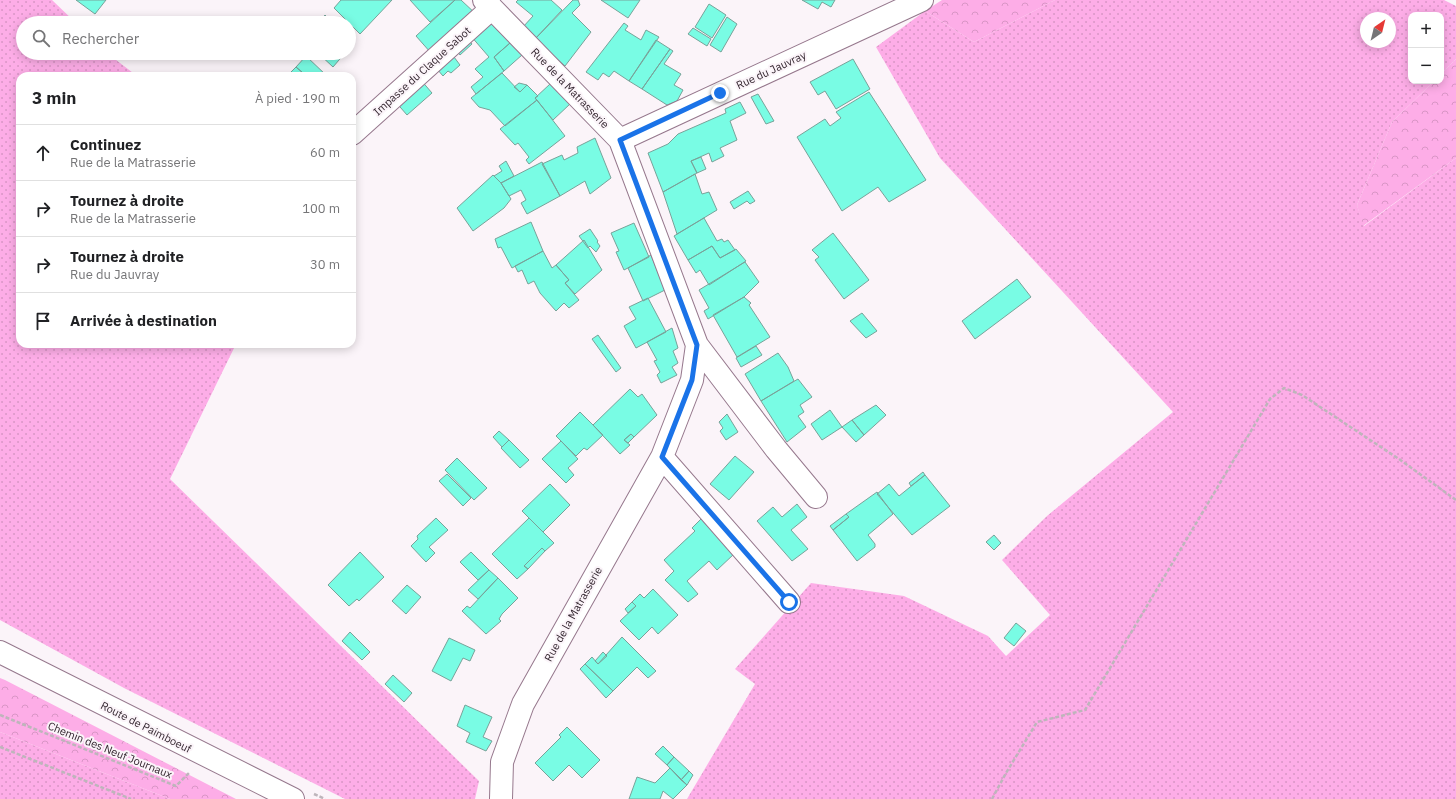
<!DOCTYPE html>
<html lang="fr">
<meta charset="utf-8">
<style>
body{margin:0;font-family:"IBM Plex Sans",sans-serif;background:#f6f6f6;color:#202124}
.controls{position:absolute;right:12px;top:12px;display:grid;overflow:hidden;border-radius:8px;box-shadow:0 2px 10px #0003}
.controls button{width:36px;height:36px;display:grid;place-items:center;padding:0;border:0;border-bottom:1px solid #e0e0e0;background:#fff;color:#202124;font:20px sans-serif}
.compass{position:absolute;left:1360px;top:12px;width:36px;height:36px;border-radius:50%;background:#fff;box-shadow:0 2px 10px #0003;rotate:35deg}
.stop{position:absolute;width:12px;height:12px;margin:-9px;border:3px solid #1a73e8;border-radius:50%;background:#fff}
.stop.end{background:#1a73e8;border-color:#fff;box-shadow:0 1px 4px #0008}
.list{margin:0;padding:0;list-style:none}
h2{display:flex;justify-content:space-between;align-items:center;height:52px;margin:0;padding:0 16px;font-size:17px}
h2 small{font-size:13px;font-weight:400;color:#757577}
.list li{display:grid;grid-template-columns:26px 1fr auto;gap:12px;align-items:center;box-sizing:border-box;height:56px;padding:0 16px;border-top:1px solid #e0e0e0}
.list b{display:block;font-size:15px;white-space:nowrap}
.list p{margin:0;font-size:13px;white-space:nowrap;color:#757577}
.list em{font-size:13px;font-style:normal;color:#757577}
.icon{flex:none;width:22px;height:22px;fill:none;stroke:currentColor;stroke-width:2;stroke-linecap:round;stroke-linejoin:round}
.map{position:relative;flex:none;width:1456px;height:799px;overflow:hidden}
.search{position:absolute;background:#fff;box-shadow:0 2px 10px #0003;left:16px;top:16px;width:340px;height:44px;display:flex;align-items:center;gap:10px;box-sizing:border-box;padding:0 14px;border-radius:22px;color:#757577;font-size:15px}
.panel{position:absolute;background:#fff;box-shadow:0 2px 10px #0003;left:16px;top:72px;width:340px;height:276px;border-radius:12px}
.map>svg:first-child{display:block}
.grass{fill:url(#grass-dots);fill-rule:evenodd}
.forest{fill:url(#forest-crowns)}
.building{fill:#79fce4;stroke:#78a299}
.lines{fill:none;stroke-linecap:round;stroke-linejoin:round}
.minor-casing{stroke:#96788d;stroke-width:24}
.path{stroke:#beb5bb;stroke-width:2.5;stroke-dasharray:4 2;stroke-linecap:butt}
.minor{stroke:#fff;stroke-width:22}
.route{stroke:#1a73e8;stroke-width:5}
.labels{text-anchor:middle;stroke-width:4;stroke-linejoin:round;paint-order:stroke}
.street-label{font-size:11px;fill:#342730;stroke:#fbf4f9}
</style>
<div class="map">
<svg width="1456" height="799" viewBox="0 0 1456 799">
<defs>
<pattern id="grass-dots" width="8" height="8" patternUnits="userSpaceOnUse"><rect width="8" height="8" fill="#fdade7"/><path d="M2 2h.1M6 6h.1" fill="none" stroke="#d995c6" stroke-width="1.8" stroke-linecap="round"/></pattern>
<pattern id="forest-crowns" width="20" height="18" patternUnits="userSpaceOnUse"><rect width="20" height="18" fill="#fdade7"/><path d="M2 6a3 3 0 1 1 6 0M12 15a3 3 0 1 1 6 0" fill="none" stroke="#d995c6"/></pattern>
</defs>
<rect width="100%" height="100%" fill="#fbf4f9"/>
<path class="grass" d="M0,0h52l24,23h-53v30h84l30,23h-117v268h216l-66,135 309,302 -4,18h-130l-221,-111 -124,-68z
M1055,0h389l12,6v53l-15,15v-59h-30v66h23l-42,41 -35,83 7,21 92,-68v641h-769l68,-115 -20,-15 76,-86 93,13 84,40 18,20 44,-41 -48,-55 45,-44 126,-104 -233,-254 -64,-111 49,-36 49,31zM1366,18h24v24h-24z
M0,732l170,67h-170z"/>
<path class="forest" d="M942,0h113l-81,42 -49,-31z
M1456,59v99l-93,68 -6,-21 35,-83 42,-41h7v-7z
M0,678l5,2 231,119h-66l-170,-67z"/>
<path class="building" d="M76,0h30l-11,14z
M341,0h51l-32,34 -26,-26z
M410,0h45l-25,22z
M455,0h6l16,15 -46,38 -15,-17z
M518,0h33l11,10 -27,29 -12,-12 10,-11 -17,-14z
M573,0h5l2,5 -8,8 19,19 -26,34 -30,-27z
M601,0h39l-12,18z
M802,0h33l-4,7 -9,-5 -4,7z
M709,4l17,11 -14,23 -17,-11z
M325,15l8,8h-15z
M727,17l10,7 -16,28 -11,-7z
M488,20l22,23 -16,14 10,14 -28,23 -5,-7 12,-10 -8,-8 14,-12 -19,-22z
M624,23l4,3 -3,4 16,10 5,-10 13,7 -30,44 -15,-10 -5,6 -6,-4 -5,7 -12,-8z
M693,28l18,11 -4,7 -19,-12z
M467,38l5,6 -12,11 -4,-5z
M656,40l14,9 -28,40 -13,-8z
M510,43l12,12 -18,16 -10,-14z
M670,49l3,2 -9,13 17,10 -7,11 9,5 -6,11 -10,4 -25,-16z
M456,50l2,4 -4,3 6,8 -9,8 -3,-2 -5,5 -6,-7z
M318,53h27l-12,14z
M306,56l21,20h-26l2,-3 -7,-6z
M853,59l17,30 -34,20 -11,-18 -7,4 -8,-13z
M296,67l7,6 -2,3 -12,-2z
M502,73l18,19 7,-7 11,11 -3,2 2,2 -32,26 -15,-16 -11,-3 -8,-9z
M420,79l12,14 -25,22 -13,-15z
M519,83l8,2 -7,7 -6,-5z
M550,84l20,20 -17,16 -18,-22z
M869,92l57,88 -37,22 -11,-15 -36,24 -45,-74 28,-18 5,7 11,-8 -5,-6z
M758,94l16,27 -8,3 -15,-27z
M537,100l28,36 -36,28 -3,-4 3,-3 -11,-14 -3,2 -15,-16z
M740,102l6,11 -16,8 7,19 -17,8 4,8 -12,6 -3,-9 -18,8 6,12 -34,19 -15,-39 20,-9 10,-10 48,-21 -1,-4z
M595,138l16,40 -21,16 -5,-13 -25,15 -18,-32 20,-9 2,5 14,-7 -1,-6z
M701,157l5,12 -9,4 -6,-12z
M506,161l8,15 -13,7 -7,-7 8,-5 -3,-5z
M542,162l18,34 -33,18 -6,-11 5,-3 -5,-10 -12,6 -8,-13z
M695,174l7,20 7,-2 8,18 -40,24 -14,-42z
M493,175l8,8 10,16 -7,9 -31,23 -16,-23z
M748,191l7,10 -5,3 -3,-3 -13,8 -4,-7z
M704,218l13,23 5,-2 2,3 4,-2 7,10 -15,8 -8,-12 -24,14 -14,-24z
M531,222l12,29 -31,17 -11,-21 -3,1 -3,-9z
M634,223l15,34 -25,13 -8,-18 3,-1 -8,-18z
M590,229l8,12 -1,1 3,4 -4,6 -6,-6 -2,2 -9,-12z
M833,233l36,47 -25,19 -29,-39 4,-3 -7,-7z
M584,240l18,30 -27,24 -10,-11 4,-3 -13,-15z
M712,246l8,12 16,-9 10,12 -37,24 -9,-15 -4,3 -8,-13z
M543,251l9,17 4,-3 13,15 -4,3 14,17 -10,8 -5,-5 -8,8 -16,-18 -6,-12 -6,3 -6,-14 -4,2 -3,-6z
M651,255l14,35 -22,11 -15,-33z
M745,262l14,20 -15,15 -36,22 -4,-8 5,-3 -10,-18z
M1017,279l14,18 -56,42 -13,-18z
M744,297l7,6 -2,2 21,32 -33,20 -24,-42z
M648,298l18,34 -30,16 -12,-22 12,-7 -7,-12z
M862,313l15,18 -11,7 -16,-17z
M672,328l6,20 -5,3 5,12 -6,4 5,8 -16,8 -4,-8 3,-3 -6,-11 3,-1 -10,-18z
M598,335l23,33 -5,4 -24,-33z
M756,346l6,9 -21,12 -5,-9z
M778,353l10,14 6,14 -33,20 -16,-27z
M798,379l14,18 -12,8 4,7 -6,4 8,11 -19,15 -26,-41z
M630,389l8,8 4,-3 15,21 -23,22 -3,-3 -7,6 6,5 -10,9 -27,-29z
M876,405l10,10 -22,20 -12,-15z
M830,410l12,17 -20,13 -11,-16z
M580,412l23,23 -16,15 -3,-2 -8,8 -20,-20z
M727,414l11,18 -12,8 -6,-9 3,-3 -4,-6z
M852,420l12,15 -8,7 -14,-15z
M499,431l10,9 -7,7 -9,-10z
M631,434l3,3 -6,6 -4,-3z
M509,440l20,20 -9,8 -19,-20z
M561,441l17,18 -10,9 6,7 -8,8 -24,-24z
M735,456l19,16 -25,28 -19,-16z
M457,458l30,30 -13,12 -29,-30z
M923,472l2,3 -14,11 -2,-3z
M447,474l24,24 -8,8 -24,-25z
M925,475l25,31 -38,29 -35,-41 12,-10 10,12z
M550,484l20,21 -27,27 -21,-21z
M877,492l16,22 -25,21 7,9v3l-18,14 -24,-31 16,-13 -3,-3z
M797,504l10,13 -16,13 17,19 -16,12 -35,-40 16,-14 9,10z
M846,514l3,3 -16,13 -3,-4z
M436,518l12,12 -19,17 6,6 -9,9 -15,-16 7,-7 -1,-3z
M529,518l25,25 -9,8 -3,-3 -18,18 4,3 -11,10 -25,-25z
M701,519l33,35 -17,16 -8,-9 -22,20 11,13 -10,8 -23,-22 9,-9 -10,-11 31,-29 -3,-3z
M994,535l7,8 -7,7 -8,-8z
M542,548l3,3 -17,18 -4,-3z
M360,552l24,25 -25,24 -2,-2 -8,7 -21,-21z
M471,552l18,18 -11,10 -18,-18z
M489,570l9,8 -20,21 -10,-9z
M498,578l20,20 -16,16 -3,5 2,2 -15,13 -24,-23 5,-5 3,2z
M407,585l14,12 -15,17 -14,-13z
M653,589l25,26 -20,19 -6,-7 -13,13 -19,-19 16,-15 -4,-4 8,-8 4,4z
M632,602l4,4 -8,7 -3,-4z
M1016,623l10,8 -12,15 -10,-8z
M350,632l20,20 -8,8 -20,-19z
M622,637l34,34 -8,7 -11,-11 -24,24 -28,-27 7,-7 6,7z
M449,638l26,12 -5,11 -7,-3 -12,23 -19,-10z
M603,652l4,4 -9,8 -3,-3z
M585,664l28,27 -7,7 -26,-29z
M393,675l19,18 -8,9 -19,-18z
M465,705l27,12 -9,20 9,4 -6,10 -20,-9 4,-9 -13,-7z
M567,727l33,33 -18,18 -13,-13 -16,16 -18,-18 26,-26 -2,-2z
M663,746l11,11 -7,8 -12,-11z
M674,757l15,14 -8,9 -14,-15z
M670,768l17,17 -14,14 -10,-8 -3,8h-31l8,-22 18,6z
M689,771l4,4 -6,10 -6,-5z"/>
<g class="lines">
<defs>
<path id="minor" d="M484,0l136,140 77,205 79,104 40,48
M352,134l140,-126
M620,140l302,-140
M662,457l127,145
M0,652l293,147
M501,799l1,-37 21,-58 139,-247 30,-77 5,-35"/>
</defs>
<use href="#minor" class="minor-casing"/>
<path class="path" d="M0,715l176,71 14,-14
M0,747l131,52
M314,794l11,5
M992,799l14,-26 31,-51 48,-12 185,-311 14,-11 18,7 97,64 57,41"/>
<use href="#minor" class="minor"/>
</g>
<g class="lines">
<path class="route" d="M720,93l-100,47 77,205 -5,35 -30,77 127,145"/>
</g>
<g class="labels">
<g class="street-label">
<text transform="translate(771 70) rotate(-25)" y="4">Rue du Jauvray</text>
<text transform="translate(422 71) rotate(-42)" y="4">Impasse du Claque Sabot</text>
<text transform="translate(570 88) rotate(46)" y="4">Rue de la Matrasserie</text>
<text transform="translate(573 614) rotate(-61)" y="4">Rue de la Matrasserie</text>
<text transform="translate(146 727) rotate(27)" y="4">Route de Paimboeuf</text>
<text transform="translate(110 750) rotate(22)" y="4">Chemin des Neuf Journaux</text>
</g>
</g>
</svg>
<div class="controls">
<button>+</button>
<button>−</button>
</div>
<svg class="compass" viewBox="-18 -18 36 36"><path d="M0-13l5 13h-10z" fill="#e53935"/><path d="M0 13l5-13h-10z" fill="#757577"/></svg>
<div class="stop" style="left:789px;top:602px"></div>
<div class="stop end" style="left:720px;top:93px"></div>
<div class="search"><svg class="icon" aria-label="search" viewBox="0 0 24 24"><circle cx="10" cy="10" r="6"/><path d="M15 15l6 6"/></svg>Rechercher</div>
<section class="panel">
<h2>3 min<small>À pied · 190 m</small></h2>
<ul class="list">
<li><svg class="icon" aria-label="ahead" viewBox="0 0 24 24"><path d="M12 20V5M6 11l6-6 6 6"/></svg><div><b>Continuez</b><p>Rue de la Matrasserie</p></div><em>60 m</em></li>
<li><svg class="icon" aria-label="right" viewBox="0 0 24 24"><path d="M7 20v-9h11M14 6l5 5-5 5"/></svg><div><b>Tournez à droite</b><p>Rue de la Matrasserie</p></div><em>100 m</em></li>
<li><svg class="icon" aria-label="right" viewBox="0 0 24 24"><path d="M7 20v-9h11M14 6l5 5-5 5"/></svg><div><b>Tournez à droite</b><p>Rue du Jauvray</p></div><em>30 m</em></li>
<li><svg class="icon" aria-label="arrive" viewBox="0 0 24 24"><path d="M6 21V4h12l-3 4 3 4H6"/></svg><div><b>Arrivée à destination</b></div></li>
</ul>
</section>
</div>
